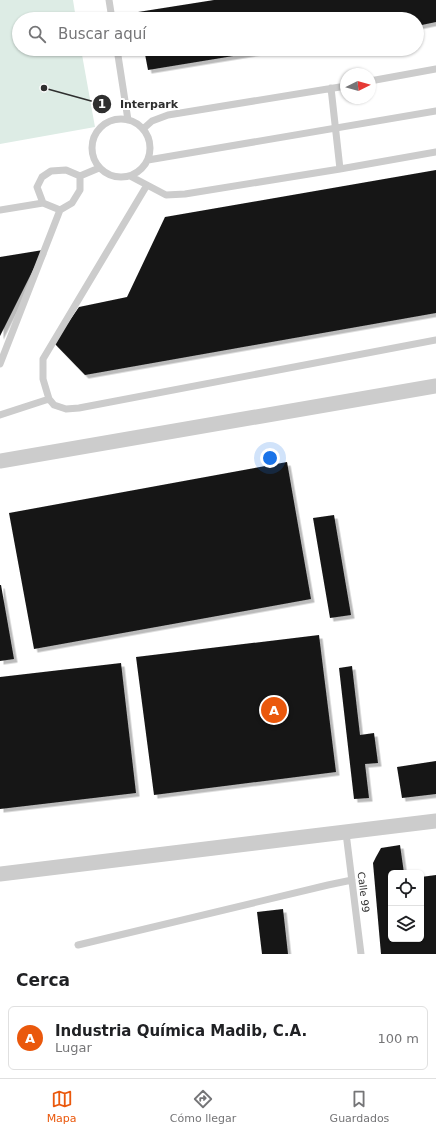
<!DOCTYPE html>
<html lang="es">
<meta charset="utf-8">
<style>
body{margin:0;font-family:"DejaVu Sans",sans-serif;background:#f6f6f6;color:#202124}
.controls{position:absolute;right:12px;bottom:12px;display:grid;overflow:hidden;border-radius:6px;box-shadow:0 1px 3px #0004}
.controls button{width:36px;height:36px;display:grid;place-items:center;padding:0;border:0;border-bottom:1px solid #e0e0e0;background:#fff;color:#202124;font:20px sans-serif}
.compass{position:absolute;left:340px;top:68px;width:36px;height:36px;border-radius:50%;background:#fff;box-shadow:0 1px 3px #0004;rotate:85deg}
.you{position:absolute;left:270px;top:458px;width:14px;height:14px;margin:-10px;border:3px solid #fff;border-radius:50%;background:#1a73e8;box-shadow:0 0 0 6px #1a73e833}
.badge{display:grid;place-items:center;width:26px;height:26px;border-radius:50%;background:#ea580c;color:#fff;font-size:13px;font-weight:700}
.pin{position:absolute;translate:-50% -50%;border:2px solid #fff;box-shadow:0 1px 4px #0006}
.list{margin:0;padding:0;list-style:none}
h2{display:flex;justify-content:space-between;align-items:center;height:52px;margin:0;padding:0 16px;font-size:17px}
h2 small{font-size:13px;font-weight:400;color:#757577}
.list li{display:grid;grid-template-columns:26px 1fr auto;gap:12px;align-items:center;box-sizing:border-box;height:64px;margin:0 8px 8px;padding:0 8px;border:1px solid #e0e0e0;border-radius:6px}
.list b{display:block;font-size:15px;white-space:nowrap}
.list p{margin:0;font-size:13px;white-space:nowrap;color:#757577}
.list em{font-size:13px;font-style:normal;color:#757577}
.icon{flex:none;width:22px;height:22px;fill:none;stroke:currentColor;stroke-width:2;stroke-linecap:round;stroke-linejoin:round}
.map{position:relative;flex:none;width:436px;height:954px;overflow:hidden}
.search{position:absolute;background:#fff;box-shadow:0 1px 3px #0004;left:12px;right:12px;top:12px;height:44px;display:flex;align-items:center;gap:10px;box-sizing:border-box;padding:0 14px;border-radius:22px;color:#757577;font-size:15px}
.sheet{height:124px;background:#fff}
nav{display:flex;justify-content:space-around;align-items:center;box-sizing:border-box;height:56px;border-top:1px solid #e0e0e0;background:#fff;font-size:11px;color:#757577}
nav a{display:grid;justify-items:center;gap:2px}
nav .on{color:#ea580c}
.map>svg:first-child{display:block}
.green{fill:#ddece5}
.building{fill:#161616;filter:url(#shadow)}
.lines{fill:none;stroke-linecap:round;stroke-linejoin:round}
.service{stroke:#ccc;stroke-width:7}
.minor{stroke:#ccc;stroke-width:15}
.labels{text-anchor:middle;stroke-width:4;stroke-linejoin:round;paint-order:stroke}
.street-label{font-size:10px;fill:#2f2f2f;stroke:#fff}
.leader{fill:none;stroke:#2f2f2f;stroke-width:1.5}
.callout-dot{fill:#2f2f2f;stroke:#fff;stroke-width:1.5}
.mark-label{font-size:12px;text-anchor:middle;font-weight:bold;fill:#fff}
.callout-label{font-size:11px;text-anchor:middle;font-weight:bold;fill:#2f2f2f;stroke:#fff;stroke-width:4;stroke-linejoin:round;paint-order:stroke}
</style>
<div class="map">
<svg width="436" height="954" viewBox="0 0 436 954">
<defs>
<filter id="shadow"><feDropShadow dx="3.5" dy="3.5" stdDeviation="0" flood-color="#0004"/></filter>
</defs>
<rect width="100%" height="100%" fill="#fff"/>
<path class="green" d="M0,0h73l3,19h-57v30h62l14,78 -95,17z"/>
<path class="building" d="M214,0h222v22l-19,4v-7h-278l-1,-7z
M144,49h125v1l-121,20z
M436,170v143l-351,62 -31,-32 25,-36 48,-10 38,-80z
M43,250l-43,86v-79z
M287,462l24,137 -277,50 -25,-136z
M334,515l17,100 -21,3 -17,-100z
M0,585h1l13,74 -14,2z
M319,635l17,137 -182,23 -18,-138z
M121,663l15,130 -136,16v-132z
M352,666l8,69 14,-2 4,30 -13,1 4,34 -15,1 -15,-131z
M436,761v33l-34,4 -5,-31z
M400,845l4,28h-13v66h30v-62l15,-2v79h-55l-8,-91 3,-6 5,-9z
M283,909l5,45h-26l-5,-42z"/>
<g class="lines">
<path class="service" d="M109,0l3,19
M117,49l11,71
M370,81l66,-12
M331,88l9,81
M92 148a29 29 0 1 1 58 0a29 29 0 1 1-58 0Z
M143,129l9,-8 16,-6 178,-29
M148,160l288,-49
M130,176l36,19 19,-1 155,-25 96,-17
M147,185l-104,174v20l6,20 5,6 12,4 13,-1 357,-68
M43,203l-6,-16 5,-10 9,-6 15,-1 14,6 19,-8
M0,210l43,-7 17,7 12,-7 8,-13v-14
M0,364l60,-154
M0,415l49,-16
M346,833l15,121
M78,945l250,-60 24,-5"/>
<path class="minor" d="M0,461l436,-75
M0,874l436,-53"/>
</g>
<g class="labels">
<g class="street-label">
<text transform="translate(364 892) rotate(83)" y="4">Calle 99</text>
</g>
</g>
<path class="leader" d="M44 88L102 104"/>
<g class="callout-dot">
<circle cx="44" cy="88" r="4"/>
<circle cx="102" cy="104" r="10"/>
</g>
<g class="mark-label">
<text x="102" y="108">1</text>
</g>
<g class="callout-label">
<text x="149" y="108">Interpark</text>
</g>
</svg>
<div class="controls">
<button><svg class="icon" aria-label="locate" viewBox="0 0 24 24"><circle cx="12" cy="12" r="6"/><path d="M12 2v4M12 18v4M2 12h4M18 12h4"/></svg></button>
<button><svg class="icon" aria-label="layers" viewBox="0 0 24 24"><path d="M12 4l9 5-9 5-9-5zM3 14l9 5 9-5"/></svg></button>
</div>
<svg class="compass" viewBox="-18 -18 36 36"><path d="M0-13l5 13h-10z" fill="#e53935"/><path d="M0 13l5-13h-10z" fill="#757577"/></svg>
<div class="you"></div>
<div class="pin badge" style="left:274px;top:710px">A</div>
<div class="search"><svg class="icon" aria-label="search" viewBox="0 0 24 24"><circle cx="10" cy="10" r="6"/><path d="M15 15l6 6"/></svg>Buscar aquí</div>
</div>
<section class="sheet">
<h2>Cerca<small></small></h2>
<ul class="list">
<li><span class="badge">A</span><div><b>Industria Química Madib, C.A.</b><p>Lugar</p></div><em>100 m</em></li>
</ul>
</section>
<nav>
<a class="on"><svg class="icon" aria-label="map" viewBox="0 0 24 24"><path d="M3 6l6-2 6 2 6-2v14l-6 2-6-2-6 2zM9 4v14M15 6v14"/></svg>Mapa</a>
<a><svg class="icon" aria-label="directions" viewBox="0 0 24 24"><path d="M12 3l9 9-9 9-9-9zM9 14v-3h6M13 9l2 2-2 2"/></svg>Cómo llegar</a>
<a><svg class="icon" aria-label="saved" viewBox="0 0 24 24"><path d="M7 4h10v16l-5-4-5 4z"/></svg>Guardados</a>
</nav>
